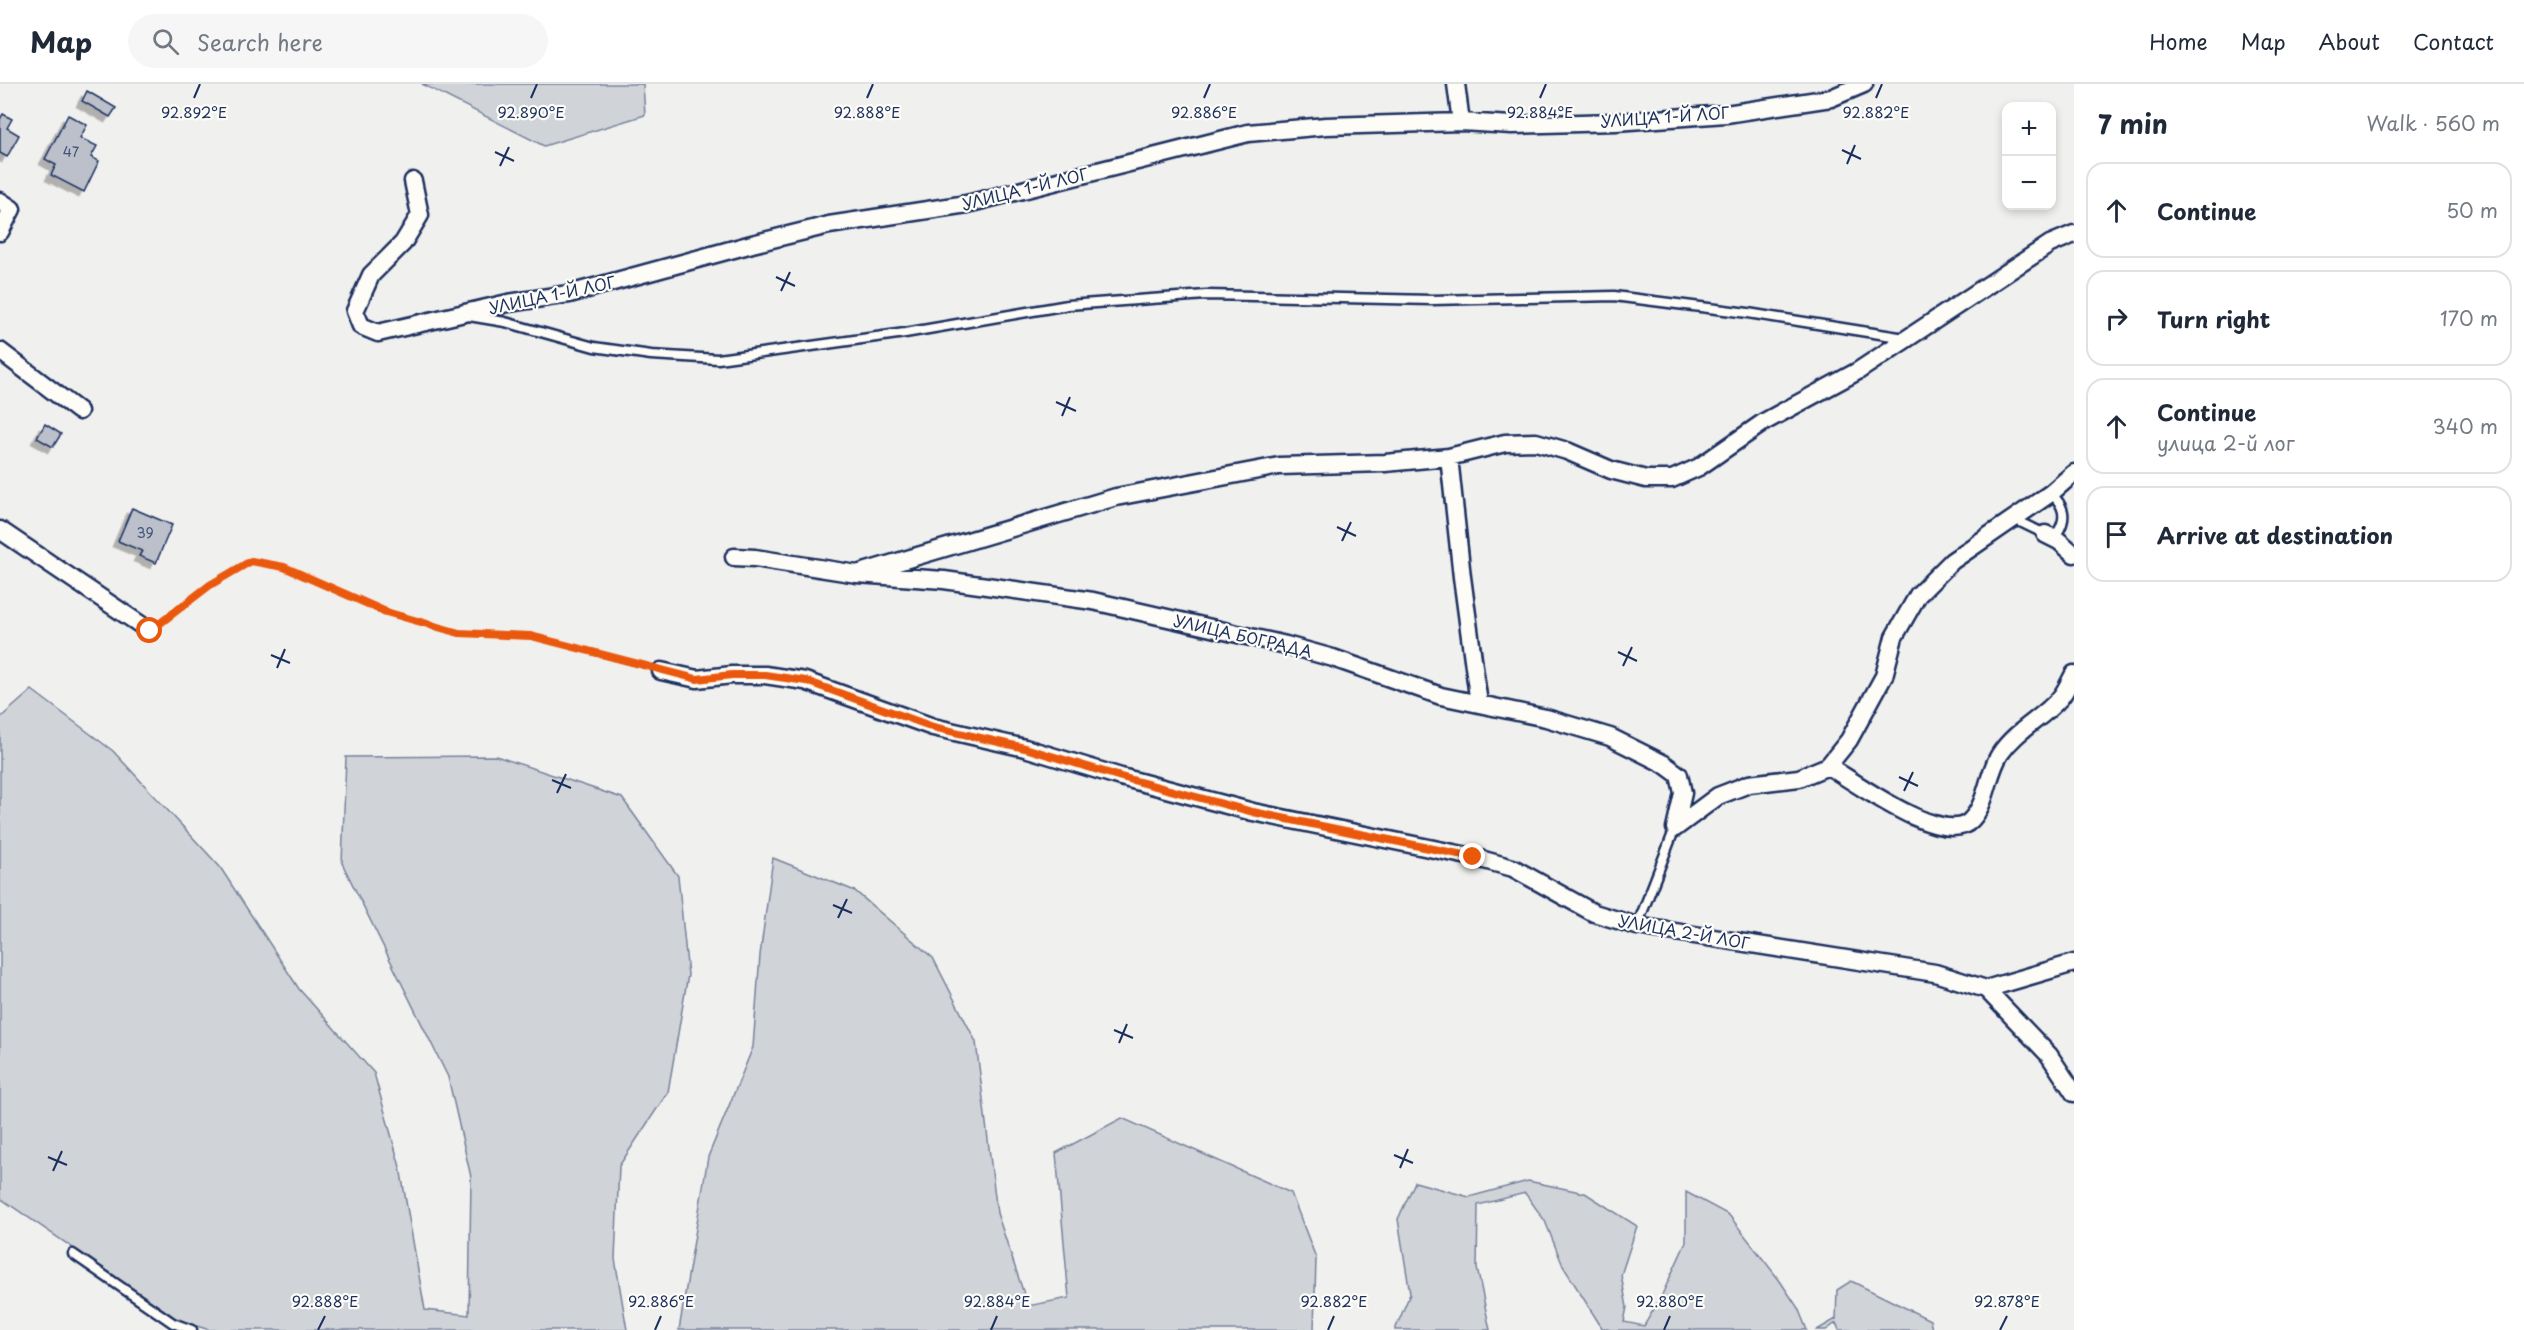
<!DOCTYPE html>
<meta charset="utf-8">
<style>
body{margin:0;font-family:"Playpen Sans",sans-serif;background:#f6f6f7;color:#1f2937}
.controls{position:absolute;right:18px;top:18px;display:grid;overflow:hidden;border-radius:12px;box-shadow:0 3px 9px #0003}
.controls button{width:54px;height:54px;display:grid;place-items:center;padding:0;border:0;border-bottom:2px solid #e0e1e3;background:#fff;color:#1f2937;font:30px sans-serif}
.stop{position:absolute;width:18px;height:18px;margin:-14px;border:4px solid #ea580c;border-radius:50%;background:#fff}
.stop.end{background:#ea580c;border-color:#fff;box-shadow:0 2px 6px #0008}
.list{margin:0;padding:0;list-style:none}
h2{display:flex;justify-content:space-between;align-items:center;height:78px;margin:0;padding:0 24px;font-size:26px}
h2 small{font-size:20px;font-weight:400;color:#747a83}
.list li{display:grid;grid-template-columns:39px 1fr auto;gap:18px;align-items:center;box-sizing:border-box;height:96px;margin:0 12px 12px;padding:0 12px;border:2px solid #e0e1e3;border-radius:18px}
.list b{display:block;font-size:22px;white-space:nowrap}
.list p{margin:0;font-size:20px;white-space:nowrap;color:#747a83}
.list em{font-size:20px;font-style:normal;color:#747a83}
.icon{flex:none;width:33px;height:33px;fill:none;stroke:currentColor;stroke-width:2;stroke-linecap:round;stroke-linejoin:round}
.map{position:relative;flex:none;width:2074px;height:1246px;overflow:hidden}
header{display:flex;align-items:center;gap:36px;box-sizing:border-box;height:84px;padding:0 30px;background:#fff;border-bottom:2px solid #e0e1e3}
header strong{font-size:28px}
nav{display:flex;gap:33px;margin-inline-start:auto;font-size:21px}
.search{width:420px;height:54px;background:#f6f6f7;display:flex;align-items:center;gap:15px;box-sizing:border-box;padding:0 21px;border-radius:33px;color:#747a83;font-size:22px}
main{display:flex}
aside{flex:1;background:#fff}
.map>svg:first-child{display:block}
.green{fill:#d0d3d8;stroke:#76819b;stroke-width:1.5}
.building{fill:#bbc0ca;stroke:#1b2f5e;stroke-width:1.5;filter:url(#shadow)}
.lines{fill:none;stroke-linecap:round;stroke-linejoin:round}
.lane-casing{stroke:#1b2f5e;stroke-width:13}
.street-casing{stroke:#1b2f5e;stroke-width:21}
.path{stroke:#1b2f5e;stroke-width:3;stroke-dasharray:1.5 4.5;stroke-linecap:butt}
.lane{stroke:#fdfcf7;stroke-width:8}
.street{stroke:#fdfcf7;stroke-width:16}
.route{stroke:#ea580c;stroke-width:8}
.ticks{fill:none;stroke:#1b2f5e;stroke-width:2}
.labels{text-anchor:middle;stroke-width:4.5;stroke-linejoin:round;paint-order:stroke}
.number-label{font-size:14px;fill:#435379}
.street-label{font-size:16px;fill:#1b2f5e;stroke:#fdfcf7}
.ticks-label{font-size:15px;text-anchor:middle;fill:#1b2f5e;stroke:#fdfcf7;stroke-width:4.5;stroke-linejoin:round;paint-order:stroke}
</style>
<header>
<strong>Map</strong>
<div class="search"><svg class="icon" aria-label="search" viewBox="0 0 24 24"><circle cx="10" cy="10" r="6"/><path d="M15 15l6 6"/></svg>Search here</div>
<nav><a>Home</a><a>Map</a><a>About</a><a>Contact</a></nav>
</header>
<main>
<div class="map">
<svg width="2074" height="1246" viewBox="0 0 2074 1246">
<defs>
<filter id="shadow"><feDropShadow dx="-5.5" dy="5.5" stdDeviation="0" flood-color="#0004"/></filter>
</defs>
<rect width="100%" height="100%" fill="#f0f0ee"/>
<filter id="ink" filterUnits="userSpaceOnUse"><feTurbulence type="fractalNoise" baseFrequency=".0167" numOctaves="2"/><feDisplacementMap in="SourceGraphic" scale="12" xChannelSelector="R" yChannelSelector="G"/><feConvolveMatrix kernelMatrix="1 2 1 2 8 2 1 2 1" color-interpolation-filters="sRGB"/></filter>
<g filter="url(#ink)">
<path class="green" d="M422,0h221l2,31 -101,31z
M32,606l81,61 107,116 79,122 75,84 26,94 25,143 44,5 2,-138 -23,-100 -106,-214 4,-106 150,-1 126,42 56,78 10,99 -20,117 -49,74 -4,93 12,71h-417l-30,-9 -180,-123v-480z
M773,774l82,33 78,67 43,84 21,171 31,93 41,-8 -13,-145 66,-35 169,75 25,65 -2,72h-635l29,-173 45,-110 7,-92z
M1528,1097l57,12 52,33 -16,49 6,32 -3,15 20,4 17,-29 25,-55v-50l43,23 51,66 18,27 9,22h-195l-10,-2 -39,-62 -18,-45 -20,-28 -47,12 -1,63 13,62h-95l15,-36 -12,-75 17,-37 54,15z
M1851,1197l79,39 2,10h-93l-3,-7 -10,7h-9l19,-11 1,-29z"/>
<path class="building" d="M87,7l29,17 -6,9 -28,-16z
M3,30l9,5 -5,9 12,7 -12,22 -7,-4v-34z
M68,31l19,10 -7,13 17,8 -6,11 8,4 -15,31 -33,-17 5,-10 -11,-6z
M45,340l16,10 -8,13 -16,-9z
M132,424l40,17 -16,38 -17,-7 3,-5 -24,-10z"/>
<g class="lines">
<defs>
<path id="lane" d="M469,232l36,6 89,25 57,8 67,4 187,-26 163,-28 138,-10 226,5 182,-4 134,17 157,25
M2014,435l31,15 13,-2c10,-16 5,-27 -7,-39
M1637,842l38,-98
M73,1170l100,69 19,7"/>
<path id="street" d="M1456,0l5,38
M413,97l7,34 -17,28 -32,32 -16,36 6,15 17,7 130,-30 61,-9 183,-50 77,-19 138,-21 281,-71 78,-7 135,-4 51,3 104,-3 110,-8 105,-16 33,-14
M0,117l12,8 -12,23
M0,267l79,60
M1449,373l13,120 17,127
M0,446l150,101
M2045,450l14,7 15,13
M734,473l21,1 102,16 87,6 149,21 193,44 47,13 108,38 105,22 64,19 54,27 15,11 4,18 -8,35
M857,490l259,-77 163,-31 106,-3 64,-6 56,-14 31,-1 31,9 44,19 35,9h26l27,-12 65,-45 94,-51 192,-127 24,-10
M661,587l36,8 35,-4h33l40,6 128,46 92,21 96,29 132,35 220,45 40,11 81,45 43,13 298,47 51,16 63,66 25,38
M1828,682c26,15 117,83 143,54 17,-18 16,-46 29,-66 16,-24 42,-35 60,-56 6,-7 10,-17 14,-24
M1675,744l43,-32 31,-12 50,-6 29,-12 21,-26 35,-64 10,-39 24,-42 34,-34 99,-68 23,-20
M1986,905l88,-26"/>
</defs>
<use href="#lane" class="lane-casing"/>
<use href="#street" class="street-casing"/>
<path class="path" d="M162,537l48,-36 41,-24 33,6 101,45 75,21 71,3 116,32"/>
<use href="#lane" class="lane"/>
<use href="#street" class="street"/>
</g>
</g>
<g class="lines" filter="url(#ink)">
<path class="route" d="M150,547l60,-46 41,-24 33,6 102,45 73,21 72,3 166,43 35,-4h33l41,6 127,46 92,21 96,29 132,35 220,45"/>
</g>
<path class="ticks" d="M194,14l6,-14M531,14l6,-14M867,14l6,-14M1204,14l6,-14M1540,14l6,-14M1876,14l6,-14M1842,66l19,9M495,68l19,9M1847,80l8,-19M500,82l9,-19M776,193l19,9M781,207l9,-19M1056,318l20,9M1062,332l8,-19M1337,443l19,9M1342,457l9,-19M1618,568l19,9M271,571l19,8M1623,582l9,-19M277,584l8,-19M1899,693l19,9M552,696l19,8M1904,707l9,-19M557,709l9,-19M833,821l19,8M838,834l9,-19M1114,946l19,8M1119,959l8,-19M1394,1071l19,8M48,1073l19,8M1400,1084l8,-19M53,1087l9,-20M318,1246l7,-14M655,1246l6,-14M991,1246l6,-14M1328,1246l6,-14M1664,1246l6,-14M2000,1246l7,-14"/>
<g class="labels">
<g class="number-label">
<text x="71" y="73">47</text>
<text x="145" y="454">39</text>
</g>
<g class="street-label">
<text transform="translate(1665 33) rotate(-4)" y="6">УЛИЦА 1-Й ЛОГ</text>
<text transform="translate(1025 105) rotate(-14)" y="6">УЛИЦА 1-Й ЛОГ</text>
<text transform="translate(552 211) rotate(-12)" y="6">УЛИЦА 1-Й ЛОГ</text>
<text transform="translate(1243 552) rotate(13)" y="6">УЛИЦА БОГРАДА</text>
<text transform="translate(1684 848) rotate(10)" y="6">УЛИЦА 2-Й ЛОГ</text>
</g>
</g>
<g class="ticks-label">
<text x="194" y="34">92.892°E</text>
<text x="1540" y="34">92.884°E</text>
<text x="1876" y="34">92.882°E</text>
<text x="531" y="34">92.890°E</text>
<text x="867" y="34">92.888°E</text>
<text x="1204" y="34">92.886°E</text>
<text x="325" y="1223">92.888°E</text>
<text x="661" y="1223">92.886°E</text>
<text x="997" y="1223">92.884°E</text>
<text x="1334" y="1223">92.882°E</text>
<text x="1670" y="1223">92.880°E</text>
<text x="2007" y="1223">92.878°E</text>
</g>
</svg>
<div class="controls">
<button>+</button>
<button>−</button>
</div>
<div class="stop" style="left:150px;top:547px"></div>
<div class="stop end" style="left:1473px;top:773px"></div>
</div>
<aside>
<h2>7 min<small>Walk · 560 m</small></h2>
<ul class="list">
<li><svg class="icon" aria-label="ahead" viewBox="0 0 24 24"><path d="M12 20V5M6 11l6-6 6 6"/></svg><div><b>Continue</b></div><em>50 m</em></li>
<li><svg class="icon" aria-label="right" viewBox="0 0 24 24"><path d="M7 20v-9h11M14 6l5 5-5 5"/></svg><div><b>Turn right</b></div><em>170 m</em></li>
<li><svg class="icon" aria-label="ahead" viewBox="0 0 24 24"><path d="M12 20V5M6 11l6-6 6 6"/></svg><div><b>Continue</b><p>улица 2-й лог</p></div><em>340 m</em></li>
<li><svg class="icon" aria-label="arrive" viewBox="0 0 24 24"><path d="M6 21V4h12l-3 4 3 4H6"/></svg><div><b>Arrive at destination</b></div></li>
</ul>
</aside>
</main>
